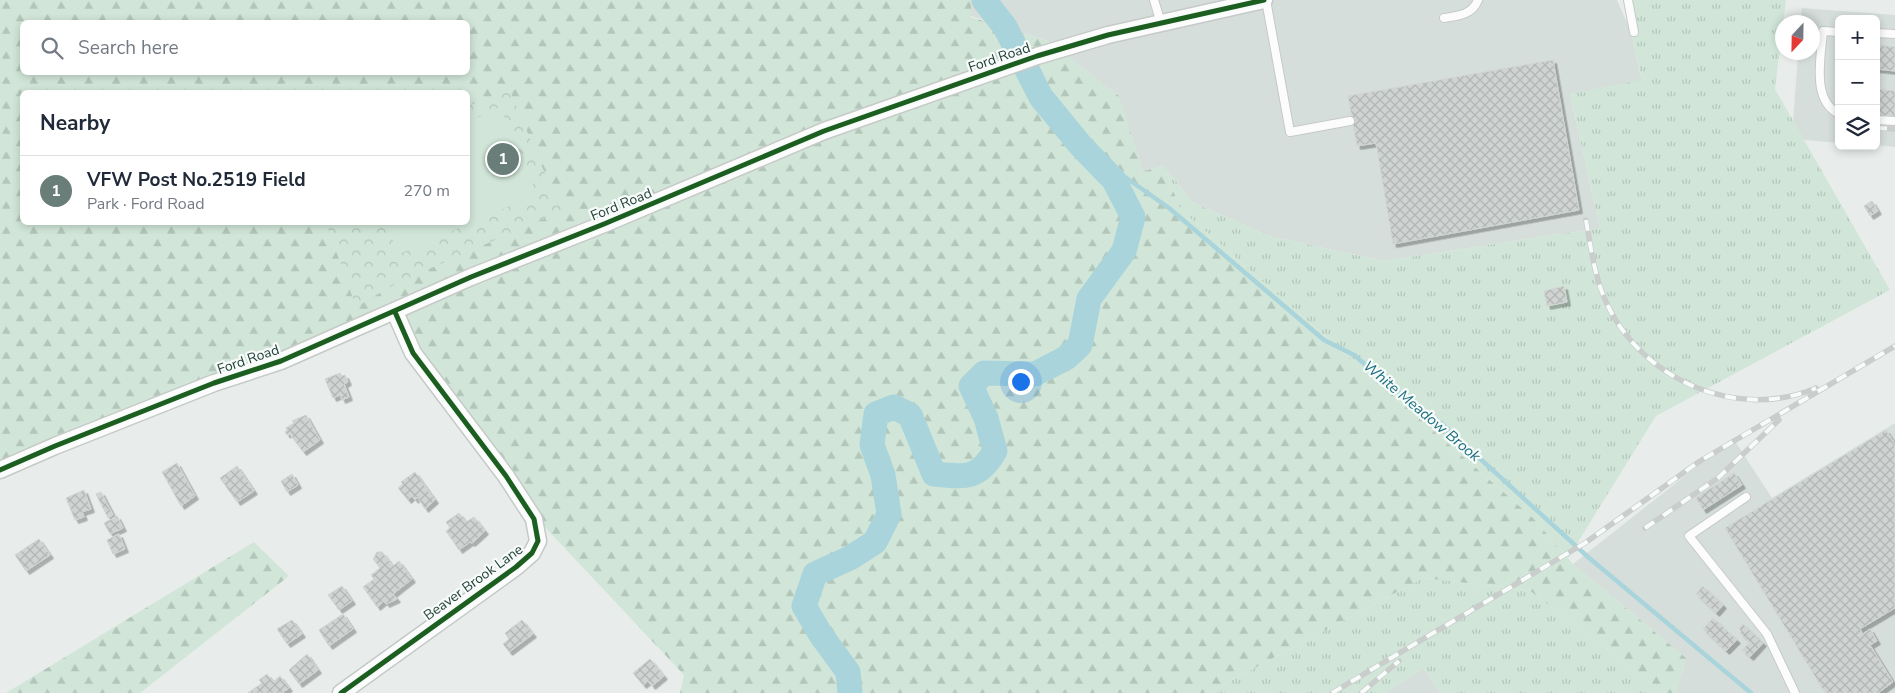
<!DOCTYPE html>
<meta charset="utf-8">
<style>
body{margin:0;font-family:"Nunito Sans",sans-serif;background:#f2f2f3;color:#1f2937}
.controls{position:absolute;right:15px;top:15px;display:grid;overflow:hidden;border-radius:8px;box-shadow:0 2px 8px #0003}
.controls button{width:45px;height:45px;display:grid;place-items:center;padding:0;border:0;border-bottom:1px solid #e0e1e3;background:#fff;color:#1f2937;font:25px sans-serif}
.compass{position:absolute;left:1775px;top:15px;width:45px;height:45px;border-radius:50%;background:#fff;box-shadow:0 2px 8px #0003;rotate:202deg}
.you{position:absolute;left:1020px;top:381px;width:18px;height:18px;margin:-12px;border:4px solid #fff;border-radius:50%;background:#1a73e8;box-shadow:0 0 0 8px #1a73e833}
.badge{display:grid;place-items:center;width:32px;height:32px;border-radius:50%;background:#697e78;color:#fff;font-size:16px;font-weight:700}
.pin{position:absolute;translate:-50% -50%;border:2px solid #fff;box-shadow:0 1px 5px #0006}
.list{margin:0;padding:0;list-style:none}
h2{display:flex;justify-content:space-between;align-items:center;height:65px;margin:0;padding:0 20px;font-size:21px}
h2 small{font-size:16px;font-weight:400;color:#747a83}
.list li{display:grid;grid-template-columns:32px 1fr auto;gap:15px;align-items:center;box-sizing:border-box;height:70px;padding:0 20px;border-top:1px solid #e0e1e3}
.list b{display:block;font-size:19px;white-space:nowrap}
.list p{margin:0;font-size:16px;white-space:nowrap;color:#747a83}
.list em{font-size:16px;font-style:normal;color:#747a83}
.icon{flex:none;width:28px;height:28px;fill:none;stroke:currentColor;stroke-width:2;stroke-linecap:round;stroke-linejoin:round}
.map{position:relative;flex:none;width:1895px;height:693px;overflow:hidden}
.search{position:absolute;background:#fff;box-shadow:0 2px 8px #0003;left:20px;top:20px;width:450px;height:55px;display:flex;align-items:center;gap:12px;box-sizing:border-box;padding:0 18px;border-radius:8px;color:#747a83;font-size:19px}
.panel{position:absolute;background:#fff;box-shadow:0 2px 8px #0003;left:20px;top:90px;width:450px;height:135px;border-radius:8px}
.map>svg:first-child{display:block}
.built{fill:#d6dedb}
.grass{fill:url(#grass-tufts)}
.forest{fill:url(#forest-firs);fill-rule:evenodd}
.park{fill:url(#park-crowns)}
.pitch{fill:#d1e6d8}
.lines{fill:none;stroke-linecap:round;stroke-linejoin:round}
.stream{stroke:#a9d4db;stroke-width:4.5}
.river{stroke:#a9d4db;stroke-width:25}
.building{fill:url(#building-cross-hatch);stroke:#d1d6d4;filter:url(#shadow)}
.service-casing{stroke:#c5cac8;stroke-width:10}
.minor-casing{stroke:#c5cac8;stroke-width:19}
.service{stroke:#fcfcfc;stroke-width:8}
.minor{stroke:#fcfcfc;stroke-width:16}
.rail-casing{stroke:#c9cdcc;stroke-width:5.5}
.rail{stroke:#f7fbf9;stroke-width:4;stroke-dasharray:11;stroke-linecap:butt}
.cycleway-casing{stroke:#f7fbf9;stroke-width:8}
.cycleway{stroke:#1b5e20;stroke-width:5}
.labels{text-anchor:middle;stroke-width:4.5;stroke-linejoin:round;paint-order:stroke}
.street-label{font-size:14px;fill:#24423a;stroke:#f7fbf9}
.water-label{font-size:15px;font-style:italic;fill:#1c6f80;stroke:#f7fbf9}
</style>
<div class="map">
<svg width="1895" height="693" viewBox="0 0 1895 693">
<defs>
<pattern id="grass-tufts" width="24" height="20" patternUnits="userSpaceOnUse" patternTransform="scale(1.25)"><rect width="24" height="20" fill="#d1e6d8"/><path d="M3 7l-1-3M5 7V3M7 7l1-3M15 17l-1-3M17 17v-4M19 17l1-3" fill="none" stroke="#b3c6ba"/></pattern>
<pattern id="forest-firs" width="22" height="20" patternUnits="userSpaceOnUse" patternTransform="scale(1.25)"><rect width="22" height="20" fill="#d1e6d8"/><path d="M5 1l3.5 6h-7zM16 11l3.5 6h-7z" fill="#b3c6ba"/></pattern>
<pattern id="park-crowns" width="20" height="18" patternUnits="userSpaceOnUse" patternTransform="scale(1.25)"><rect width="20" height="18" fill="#d1e6d8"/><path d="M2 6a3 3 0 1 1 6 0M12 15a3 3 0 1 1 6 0" fill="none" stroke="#b3c6ba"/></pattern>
<pattern id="building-cross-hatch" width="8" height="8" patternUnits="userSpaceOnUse" patternTransform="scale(1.25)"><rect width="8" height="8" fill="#cfd4d2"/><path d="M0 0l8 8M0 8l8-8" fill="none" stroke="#b2b7b5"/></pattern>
<filter id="shadow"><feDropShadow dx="3.5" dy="3.5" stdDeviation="0" flood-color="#0004"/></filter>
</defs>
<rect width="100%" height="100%" fill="#e8edeb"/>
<path class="built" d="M971,0h646l14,32 11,49 -72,13 30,134 -217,33 -114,-25 -77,-34 -28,-36 -21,5 -25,-75 -70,-55 -77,-25z
M1802,8l93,7v132l-19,-2v-126h-37v124l-35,-3 -11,-18 5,-69 14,-1v-30h-12z
M1895,423v270h-219l10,-35 -113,-94 160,-126 39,60z
M1424,668l16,25h-56z"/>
<path class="grass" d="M1631,0h155l-11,89 115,201 -234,126 -88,142 -35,-40 -353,-309 -16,-43 28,36 77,34 114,25 217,-33 -30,-134 72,-14 -11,-48z
M1423,578l106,12 136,103h-225l-16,-25 -40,25h-176z"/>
<path class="forest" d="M0,0h971v17l77,24 71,55 24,75 21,-5 16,43 353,309 40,46 113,94 -10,35h-11l-136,-103 -106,-12 -215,115h-528l4,-18 -143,-152 -152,-214 -389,161zM22,22h446v50h-446zM22,92h446v130h-446z
M254,542l35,34 -149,117h-134z"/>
<path class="park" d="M509,89l52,122 -164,72 -41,24 -30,-84 142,-1v-116z"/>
<path class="pitch" d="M500,107l37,87 -138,60 -14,-31 83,-1v-100z"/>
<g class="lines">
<path class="stream" d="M1081,146l88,62 155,132 30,15 63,53 25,16 146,133 163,136"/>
<path class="river" d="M850,693l-2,-21 -27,-37 -17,-29 11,-32 35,-16 25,-16 14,-28 -6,-39 -11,-30 4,-31 18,-7 16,8 24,59c31,3 44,6 61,-23l-9,-33 -15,-32 13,-13 51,1 31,-16 14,-13 9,-46 35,-48 9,-34 -19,-37 -33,-34 -40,-49 -36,-70 -21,-27"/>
</g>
<path class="building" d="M1876,45l19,2v24l-19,-2z
M1553,60l26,150 -186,34 -17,-101 -19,3 -9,-50z
M1876,89l19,2v26l-19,-3z
M1872,201l6,10 -8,5 -6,-10z
M1564,286l3,16 -20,4 -3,-15z
M340,373l2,3 3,-1 3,7 -4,2 5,13 -7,3 -2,-5 -7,3 -8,-19z
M306,415l14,25 -17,12 -14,-19 -2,2 -2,-3 2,-2 -1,-2 8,-5 -2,-2z
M1886,430l9,14v164l-35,21 3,5 7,-5 7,12 -7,4 23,37 -15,11h-53l-100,-165z
M177,463l18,33 -14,10 -19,-34z
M237,466l17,25 -17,11 -17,-24z
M415,472l20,28 -10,9 -8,-12 -2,3 -3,-4 -4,4 -10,-12 5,-4 -2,-2z
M1734,473l8,12 -39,25 -7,-12z
M292,474l6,11 -11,7 -6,-11z
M84,490l7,19 -9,3 2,5 -9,3 -9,-22z
M101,492l12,23 -5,3 -12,-24z
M459,513l7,9 8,-5 11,14 -13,12 -2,-1 -11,8 -13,-19 4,-3 -4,-6z
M117,516l6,12 -13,6 -6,-11z
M119,534l6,15 -12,5 -6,-14z
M39,539l11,16 -24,16 -11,-16z
M377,552h5l11,14 6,-5 13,18 -19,15 4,5 -11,5 -2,-3 -7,6 -14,-20 11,-8 -3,-4 9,-7 -7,-9z
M342,586l10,15 -13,9 -11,-15z
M1703,586l20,19 -7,8 -20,-19z
M343,614l10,15 -24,17 -10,-16z
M1713,618l24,22 -11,11 -23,-22z
M292,620l10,14 -15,10 -10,-15z
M522,620l11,14 -24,18 -6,-8 6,-5 -4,-6z
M1743,624l20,19 -13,14 -8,-7 8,-8 -10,-9 1,-2 -2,-2z
M307,654l11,16 -19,14 -10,-14z
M650,659l14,17 -12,10 -4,-5 -5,4 -10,-12z
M267,674l6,8 7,-6 9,12 -7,5h-34l14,-10 -3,-3z"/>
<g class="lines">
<defs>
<path id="service" d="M1154,0l7,23
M1266,0l24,132 60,-11
M1628,0l6,32
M1444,18c14,-2 28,-3 34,-18
M1839,32l-16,-1c-2,26 -12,69 16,83
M1876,33l19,1
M1876,120l19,1
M1746,497l-57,39 78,98 28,59"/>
<path id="minor" d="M0,470l55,-24 159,-63 67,-22 190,-84 133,-53 220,-93 213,-75 71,-21 156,-35
M341,693l175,-126 16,-14 6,-12 -4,-22 -28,-43 -93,-123 -18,-41"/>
</defs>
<use href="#service" class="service-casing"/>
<use href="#minor" class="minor-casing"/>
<use href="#service" class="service"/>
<use href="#minor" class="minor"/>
<defs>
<path id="rail" d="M1876,128l19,1
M1586,220c5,29 9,61 23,88 37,73 129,113 207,80
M1645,528l73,-50 61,-58
M1332,693l253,-150 115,-82 195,-115
M1361,693l38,-32"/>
</defs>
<use href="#rail" class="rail-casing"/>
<use href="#rail" class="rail"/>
<defs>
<path id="cycleway" d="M0,470l55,-24 159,-63 67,-22 190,-84 133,-53 220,-93 213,-75 71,-21 156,-35
M341,693l175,-126 16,-14 6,-12 -4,-22 -28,-43 -93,-123 -18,-41"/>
</defs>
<use href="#cycleway" class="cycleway-casing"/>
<use href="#cycleway" class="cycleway"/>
</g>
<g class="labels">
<g class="street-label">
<text transform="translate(999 57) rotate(-19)" y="5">Ford Road</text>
<text transform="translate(621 204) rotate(-22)" y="5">Ford Road</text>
<text transform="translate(248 359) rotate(-19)" y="5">Ford Road</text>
<text transform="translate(473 582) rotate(-36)" y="5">Beaver Brook Lane</text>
</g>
<g class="water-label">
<text transform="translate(1422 411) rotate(40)" y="5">White Meadow Brook</text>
</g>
</g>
</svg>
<div class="controls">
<button>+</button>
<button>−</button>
<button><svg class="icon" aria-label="layers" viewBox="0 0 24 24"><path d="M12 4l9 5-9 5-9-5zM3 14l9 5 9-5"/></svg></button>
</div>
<svg class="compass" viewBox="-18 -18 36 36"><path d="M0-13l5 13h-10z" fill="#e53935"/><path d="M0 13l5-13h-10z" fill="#747a83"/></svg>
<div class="you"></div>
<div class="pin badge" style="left:503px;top:159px">1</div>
<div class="search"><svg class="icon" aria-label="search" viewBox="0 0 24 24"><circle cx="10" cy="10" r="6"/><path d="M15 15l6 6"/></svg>Search here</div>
<section class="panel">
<h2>Nearby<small></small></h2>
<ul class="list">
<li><span class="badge">1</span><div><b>VFW Post No.2519 Field</b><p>Park · Ford Road</p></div><em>270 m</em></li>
</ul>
</section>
</div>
